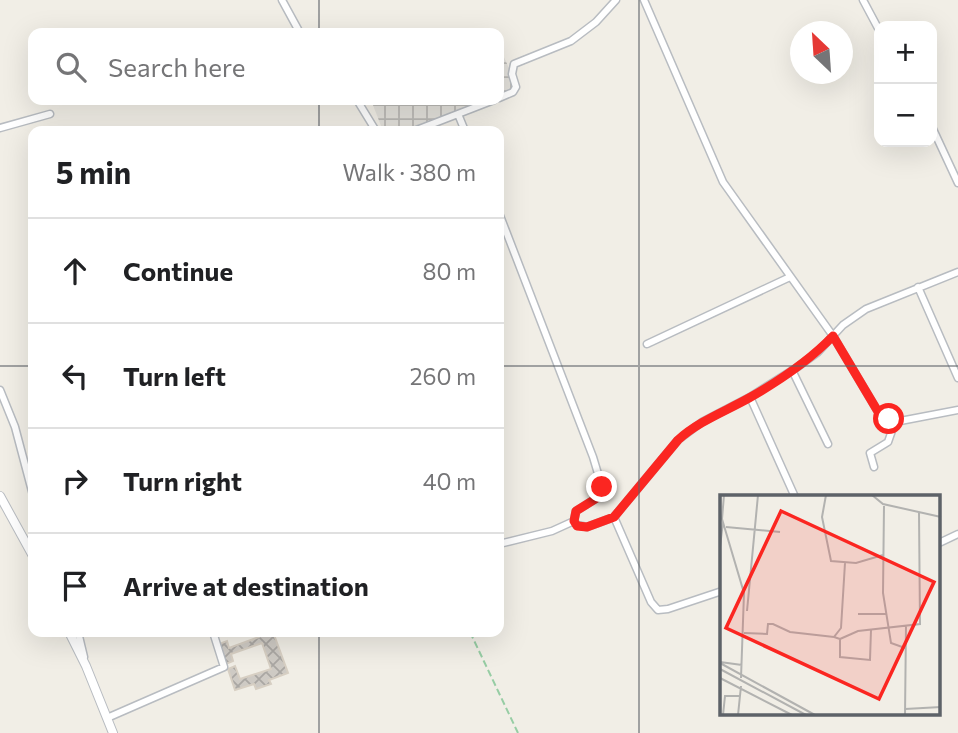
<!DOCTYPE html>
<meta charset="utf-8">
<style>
body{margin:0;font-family:Commissioner,sans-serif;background:#f2f2f2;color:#202124}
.controls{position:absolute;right:21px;top:21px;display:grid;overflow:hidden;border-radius:14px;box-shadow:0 7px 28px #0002}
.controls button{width:63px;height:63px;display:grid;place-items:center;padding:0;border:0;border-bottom:2px solid #e0e0e0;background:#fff;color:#202124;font:35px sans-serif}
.compass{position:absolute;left:790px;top:21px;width:63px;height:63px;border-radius:50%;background:#fff;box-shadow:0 7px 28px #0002;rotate:335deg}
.stop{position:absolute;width:21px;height:21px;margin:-16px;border:5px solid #fb2621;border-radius:50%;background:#fff}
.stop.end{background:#fb2621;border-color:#fff;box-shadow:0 2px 7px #0008}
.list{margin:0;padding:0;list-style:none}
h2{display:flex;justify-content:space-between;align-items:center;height:91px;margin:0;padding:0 28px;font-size:30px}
h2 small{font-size:23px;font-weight:400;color:#757577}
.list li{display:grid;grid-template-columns:46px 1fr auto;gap:21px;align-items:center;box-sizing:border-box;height:105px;padding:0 28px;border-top:2px solid #e0e0e0}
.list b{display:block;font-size:26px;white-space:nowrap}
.list em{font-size:23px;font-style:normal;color:#757577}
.icon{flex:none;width:38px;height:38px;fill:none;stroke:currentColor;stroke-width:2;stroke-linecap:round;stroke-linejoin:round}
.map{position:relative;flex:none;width:958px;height:733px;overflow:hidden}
.search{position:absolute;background:#fff;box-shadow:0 7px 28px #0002;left:28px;top:28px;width:476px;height:77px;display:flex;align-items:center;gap:18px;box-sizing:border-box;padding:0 24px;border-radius:14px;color:#757577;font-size:26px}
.panel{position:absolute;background:#fff;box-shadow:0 7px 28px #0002;left:28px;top:126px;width:476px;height:511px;border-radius:14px}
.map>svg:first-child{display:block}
.industrial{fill:url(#industrial-grid)}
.building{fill:url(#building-cross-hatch);stroke:#d7cfc3;stroke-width:2}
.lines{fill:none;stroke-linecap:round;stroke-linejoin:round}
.minor-casing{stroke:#b8bcc1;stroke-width:9}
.tertiary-casing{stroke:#b8bcc1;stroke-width:10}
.path{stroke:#97cda4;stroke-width:2;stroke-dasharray:7 3.5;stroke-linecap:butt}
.minor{stroke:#fff;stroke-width:6}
.tertiary{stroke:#fff;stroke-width:8}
.route{stroke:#fb2621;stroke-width:9}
.grid{fill:none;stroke:#5d6268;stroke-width:2;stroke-opacity:0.55}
.inset-road{fill:none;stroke:#b2b2b0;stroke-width:2}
.view{fill:#fb2621;fill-opacity:0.15;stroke:#fb2621;stroke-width:3.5}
.inset-edge{fill:none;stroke:#5d6268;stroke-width:3.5}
</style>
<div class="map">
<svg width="958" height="733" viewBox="0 0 958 733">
<defs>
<pattern id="industrial-grid" width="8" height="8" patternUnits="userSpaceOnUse" patternTransform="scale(1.75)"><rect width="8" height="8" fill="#e2e0da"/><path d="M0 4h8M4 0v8" fill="none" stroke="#bab9b5"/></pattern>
<pattern id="building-cross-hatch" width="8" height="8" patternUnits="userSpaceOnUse" patternTransform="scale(1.75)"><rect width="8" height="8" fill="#cecac4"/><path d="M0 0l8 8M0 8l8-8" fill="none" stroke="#aaa7a3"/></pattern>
</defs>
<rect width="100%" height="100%" fill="#f1eee6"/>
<path class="industrial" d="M499,46l17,38v3l-17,11z
M371,100h123l-80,31h-31z"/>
<path class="building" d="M257,632h16l15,41 -19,7 2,4 -15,5 -2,-5 -19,6 -7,-21 7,-3 5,13 31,-10 -9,-26 -31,11 2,7 -7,3 -7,-20 8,-3 2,7 30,-11z"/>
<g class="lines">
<defs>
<path id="minor" d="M282,0l18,33
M644,0l79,182 110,154 44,74 12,9 6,3 63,-12
M863,0l16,30
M499,98l14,-6 3,-5 -4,-13 2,-10 57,-23 25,-19 20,-22
M357,100l19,31
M458,114l7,17
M932,127l26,56
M0,128l50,-14
M414,131l80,-31
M499,213l94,244 9,30 -2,9 -24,15 -2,10 3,4 10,2 27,-10 37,85 7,8 10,-1 54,-18
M918,287l40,91
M647,344l143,-67
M792,370l36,74
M0,390l15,37 18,68
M750,397l45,100
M874,467l-4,-14 18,-11 7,-20
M614,517l64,-77 24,-18 48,-25 46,-29 22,-16 25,-27 23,-16 92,-37
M939,543l19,-9
M499,544l53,-13 22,-10
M78,632l6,25
M107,718l117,-51 -11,-35"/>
<path id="tertiary" d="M0,496l33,60
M69,632l17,34 27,67"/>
</defs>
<use href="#minor" class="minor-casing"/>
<use href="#tertiary" class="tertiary-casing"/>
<path class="path" d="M470,632l48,101"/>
<use href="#minor" class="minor"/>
<use href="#tertiary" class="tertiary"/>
</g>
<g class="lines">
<path class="route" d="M602,487l-2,9 -24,15 -2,10 3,5 10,1 27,-10 64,-77c21,-19 46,-28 71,-42 30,-17 60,-37 84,-62l44,74 12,9"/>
</g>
<path class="grid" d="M319,0v33M639,0v733M319,100v31M0,366h33M499,366h459M319,632v101"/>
<g transform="translate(720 495)">
<rect width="220" height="220" fill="#f1eee6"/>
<path class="inset-road" d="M4,0l-2,24 22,74 -3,85M106,0l-4,22 9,44 25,2 27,-8M152,0l11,9 58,13M164,11l-1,87 8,50 14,5M6,32l54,5M0,52l3,-25M125,68l-4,65 -7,9 6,2v18l30,3 1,-30M27,116l11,-116M138,119h28M24,138l23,1 1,-10h5l17,8 44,5M120,144l18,-8 62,-7 -1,-111M0,167l22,3M0,168l95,52M0,174l86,46M0,183l72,37M185,214l36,-2M3,220l2,-19h15M18,220l3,-29M185,220l1,-90"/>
<path class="view" d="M61,16l153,71 -55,117 -153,-71z"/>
<rect width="220" height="220" class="inset-edge"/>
</g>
</svg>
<div class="controls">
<button>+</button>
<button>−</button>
</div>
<svg class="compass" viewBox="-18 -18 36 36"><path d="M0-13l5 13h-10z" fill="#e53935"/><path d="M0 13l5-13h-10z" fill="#757577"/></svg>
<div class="stop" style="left:889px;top:419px"></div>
<div class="stop end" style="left:602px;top:487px"></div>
<div class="search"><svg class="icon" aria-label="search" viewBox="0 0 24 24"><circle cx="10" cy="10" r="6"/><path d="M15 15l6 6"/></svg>Search here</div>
<section class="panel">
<h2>5 min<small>Walk · 380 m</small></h2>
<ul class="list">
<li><svg class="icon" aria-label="ahead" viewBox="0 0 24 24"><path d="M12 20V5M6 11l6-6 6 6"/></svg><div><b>Continue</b></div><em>80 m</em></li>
<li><svg class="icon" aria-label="left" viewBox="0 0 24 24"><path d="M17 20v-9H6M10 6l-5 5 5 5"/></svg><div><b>Turn left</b></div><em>260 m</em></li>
<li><svg class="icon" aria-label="right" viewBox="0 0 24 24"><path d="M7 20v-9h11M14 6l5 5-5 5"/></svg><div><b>Turn right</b></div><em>40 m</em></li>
<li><svg class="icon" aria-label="arrive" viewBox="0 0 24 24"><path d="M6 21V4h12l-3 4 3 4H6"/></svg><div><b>Arrive at destination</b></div></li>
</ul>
</section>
</div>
